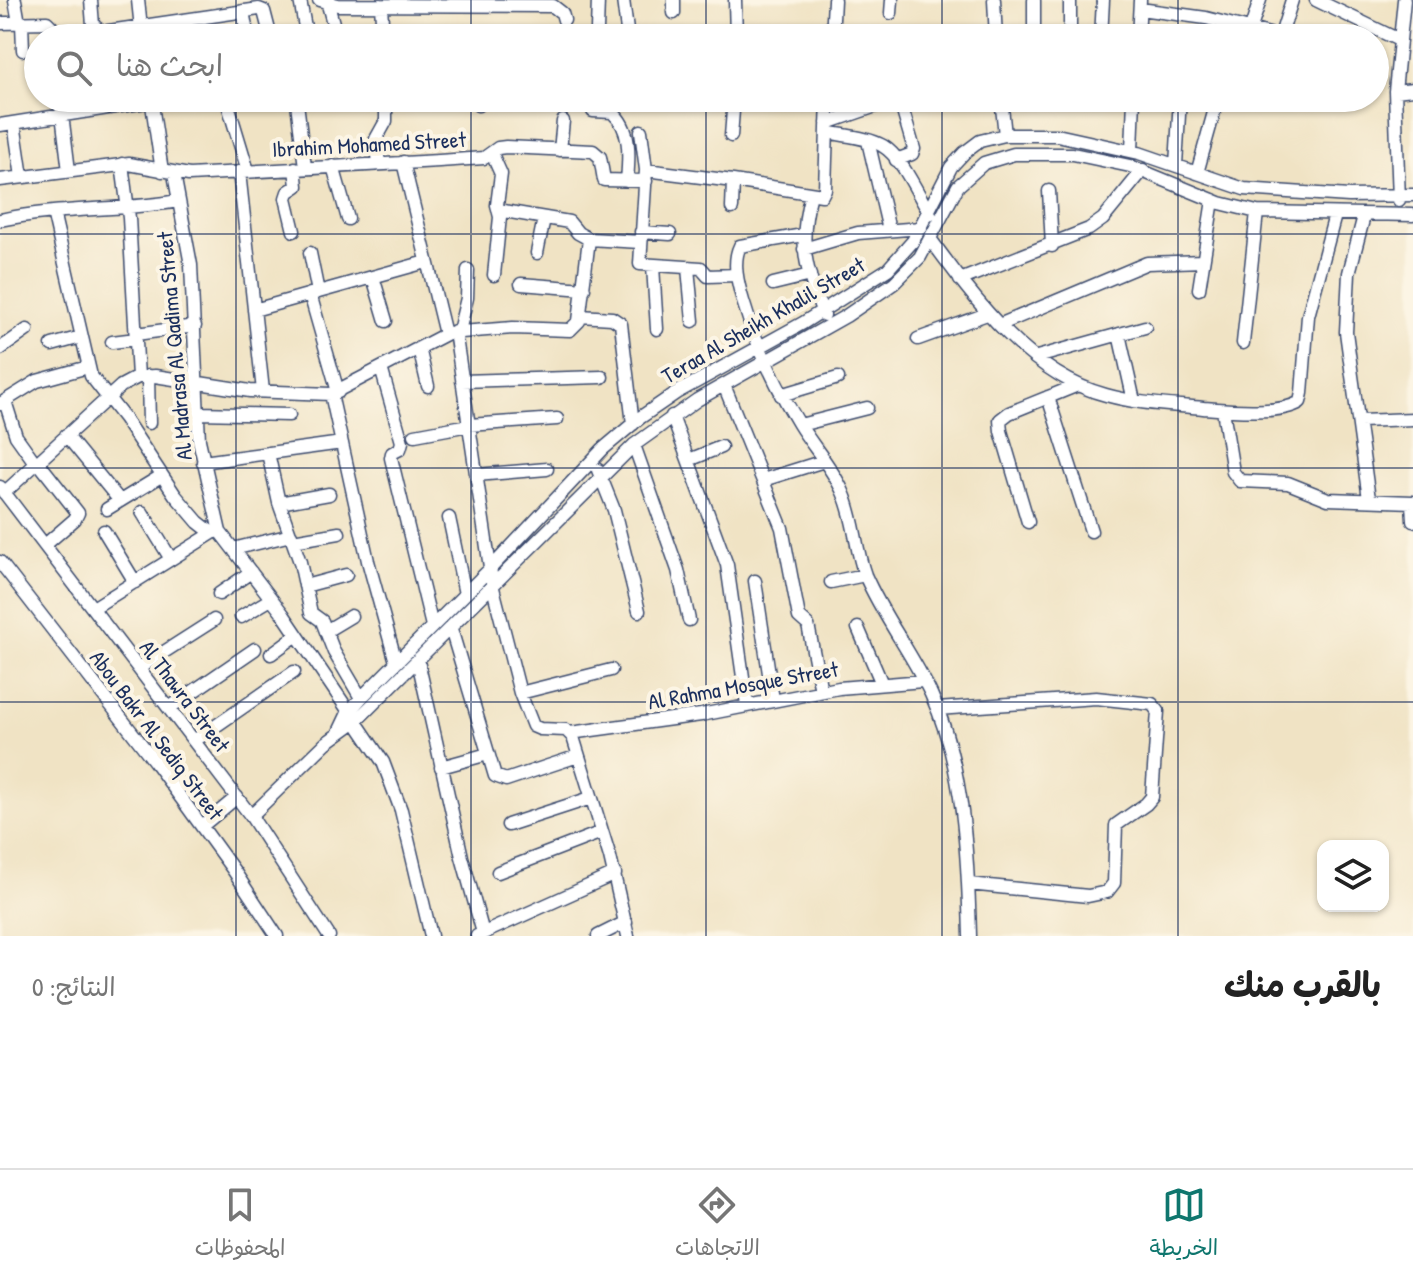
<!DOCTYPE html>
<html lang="ar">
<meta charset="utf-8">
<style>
body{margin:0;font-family:"Patrick Hand","Playpen Sans Arabic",sans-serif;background:#f6f6f6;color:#222;direction:rtl}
.controls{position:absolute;right:24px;bottom:24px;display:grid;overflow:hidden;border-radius:16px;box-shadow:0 2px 6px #0004}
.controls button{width:72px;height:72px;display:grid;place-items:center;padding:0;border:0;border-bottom:2px solid #e0e0e0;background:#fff;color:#222;font:40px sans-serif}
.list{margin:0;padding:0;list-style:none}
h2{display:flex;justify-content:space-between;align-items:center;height:104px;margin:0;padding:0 32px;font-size:34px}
h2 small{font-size:26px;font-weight:400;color:#767676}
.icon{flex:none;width:44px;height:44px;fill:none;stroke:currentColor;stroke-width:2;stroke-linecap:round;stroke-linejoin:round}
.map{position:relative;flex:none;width:1413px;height:936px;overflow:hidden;direction:ltr}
.search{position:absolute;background:#fff;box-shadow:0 2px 6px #0004;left:24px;right:24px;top:24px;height:88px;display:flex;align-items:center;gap:20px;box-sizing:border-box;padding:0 28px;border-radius:44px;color:#767676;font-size:30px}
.sheet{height:232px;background:#fff}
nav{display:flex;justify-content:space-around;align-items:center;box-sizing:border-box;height:112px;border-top:2px solid #e0e0e0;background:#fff;font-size:22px;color:#767676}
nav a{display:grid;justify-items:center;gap:4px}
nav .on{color:#0f766e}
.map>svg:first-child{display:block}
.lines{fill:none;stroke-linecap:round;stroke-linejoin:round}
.minor-casing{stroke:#3b4a6d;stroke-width:15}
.minor{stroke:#fff;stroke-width:12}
.grid{fill:none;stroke:#1b2f5e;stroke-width:2;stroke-opacity:0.55}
.labels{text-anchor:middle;stroke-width:8;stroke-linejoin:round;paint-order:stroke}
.street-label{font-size:22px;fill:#1b2f5e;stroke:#fcf5e5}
</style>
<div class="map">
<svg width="1413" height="936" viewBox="0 0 1413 936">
<rect width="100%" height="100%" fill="#fcf5e5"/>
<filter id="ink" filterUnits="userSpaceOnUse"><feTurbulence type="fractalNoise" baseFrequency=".0125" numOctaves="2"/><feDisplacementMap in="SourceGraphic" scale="16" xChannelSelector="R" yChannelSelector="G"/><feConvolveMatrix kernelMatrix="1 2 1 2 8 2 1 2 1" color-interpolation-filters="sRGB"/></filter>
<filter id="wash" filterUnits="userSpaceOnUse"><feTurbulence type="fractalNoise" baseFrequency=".006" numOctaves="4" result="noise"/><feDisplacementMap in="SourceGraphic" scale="32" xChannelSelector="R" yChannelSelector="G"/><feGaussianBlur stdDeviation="1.8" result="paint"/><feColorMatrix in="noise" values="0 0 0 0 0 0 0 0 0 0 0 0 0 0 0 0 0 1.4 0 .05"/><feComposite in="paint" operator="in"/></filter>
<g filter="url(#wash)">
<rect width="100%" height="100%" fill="#f0e3c4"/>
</g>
<g filter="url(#ink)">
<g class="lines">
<defs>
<path id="minor" d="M15,0l4,23
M91,0l2,25 9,7 157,-23 5,2 7,27
M138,0l4,38
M300,0l7,38
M319,0l19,5 215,1
M623,0l5,38
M674,0v13
M735,0l1,38
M994,0l2,38
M1034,0v38
M1316,0l83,40
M327,1l10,37
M381,5l2,33
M553,6l9,7 2,7
M1140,9l66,9 75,19
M243,11l5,27
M891,13l1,-13
M0,23l47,-1 5,5 1,11
M22,23l1,27
M1251,28l9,-28
M597,30l1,-30
M286,38l20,-3
M832,38l2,-38
M1070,38v-38
M1101,38l2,-38
M1138,38l2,-38
M1280,38l12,-38
M1395,91l18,-2
M60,98l9,73
M151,98l11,73
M226,98l22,73
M590,98l3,13 19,1c20,17 17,45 15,69
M1001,98l4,37
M297,103l8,64
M478,105l1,-7
M14,123l8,54
M827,123l72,-25
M0,125l172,-27
M641,131l5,39 -6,94 61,4 7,8 29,-1
M827,132c18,4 41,5 56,14 19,11 35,49 47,68
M731,136l3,-38
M868,141l21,89
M560,150l3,-29
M1132,151l2,-53
M492,154l9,20 -4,31 3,12 -6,58
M896,160l16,-6 2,-5 -15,-51
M403,162l42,172
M379,163l-3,-24 10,-18v-23
M122,164l7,54 9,159
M1176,165l4,-67
M333,166l15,53
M646,170l87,11 89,14 3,-6 3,-91
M239,172l24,219
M1197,173l21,-75
M174,174l17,91 8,175 21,92 63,82 100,148 18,48 30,126
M0,180l129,-16 60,11 250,-14 45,-3 14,-10 8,-1 87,4 7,6 4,23 42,1
M1049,191l3,55
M811,194c-13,47 -6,76 13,121
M1399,200l-4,-109 9,-91
M732,208l1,-27
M498,210l71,12 9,11 11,6 51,3
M53,212l38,164 33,42 51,77 23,27 14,11
M1364,216l-15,57 -3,59 23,167
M0,220c59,-13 120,-9 179,-19
M294,231l-8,-33 2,-6 9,-6 -2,-18
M641,232l29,2
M803,235l-63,11c-8,16 -2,38 3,55 13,44 32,84 56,123 14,23 33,43 44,68 12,26 12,56 22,83 18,42 47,78 66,119 33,71 37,164 39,242
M931,240c44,60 99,135 175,155 32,9 65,10 97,13 25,2 76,7 97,-6l2,-9 6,-77 27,-101
M804,249l54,-16 63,-5
M310,253l8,39
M537,253l7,-35
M653,266l4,63
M688,268l5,53
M373,277l13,44
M960,280l129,-51 14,-10 40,-49
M521,284l63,5
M773,284l37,-9
M1199,289l14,-89
M310,294l28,98
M254,310l172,-48
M580,316l32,2 9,6 12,100
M999,325l148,-62 56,-2
M455,331l38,257 27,105 13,33 7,3 26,1 7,7 37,120 18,79
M459,331l8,-33 1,-28
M136,334l59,-8
M1119,334l15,67
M918,339l69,-25
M112,342l24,-3
M1243,343l14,-131
M52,345l29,-8
M419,348l9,38
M0,349l27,-19
M1037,357l108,-30
M381,368l21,74 -2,7 -8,4 -1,5 41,168
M148,376l1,47
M462,381l140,-4
M724,385l58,143 17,89 9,8 13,66
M331,394l37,167 28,101
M781,395l57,-17
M1048,397l43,134
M5,401l11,35 20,28
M0,404l37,-23 51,-14
M1223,410l10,62 7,9 48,2 40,16 85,3
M198,413l91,2
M672,416l55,149 20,140
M1360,421l53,-2
M800,425l67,-17
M66,435l54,66
M415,435l54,-10 88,-6
M634,445l44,125 11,50
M268,453l11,50 21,59 11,51 11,8 12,31 27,46
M689,460l32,-13
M38,462l40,51 -3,6 -30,26
M203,462l139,-19
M598,470l16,40 25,101
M476,475l71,-6
M763,480l61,-19
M0,487l251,329 78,120
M4,493l117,-107 17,-9 17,-1 95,15 81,3 117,-61 65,-5 57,2 9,-9 10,-82
M1412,502l1,19
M279,503l50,-9
M107,509l54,-33
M142,512l29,47
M449,518l16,76
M1028,522l-27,-91 -1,-11 9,-7 69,-28
M104,531l31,51
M293,541l46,-8
M233,549l58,-14
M0,562l155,200 79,109 43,65
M755,581l18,119
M831,582l34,-7
M305,586l41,-11
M219,594l32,-22
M93,608l123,-77
M241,617l30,-18
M858,628l24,56
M451,629l44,147 11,4 72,-24
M326,631l25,-15
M271,654l26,-19
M418,661l44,196 21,76
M139,668l75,-48
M520,693l91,-23
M169,708l86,-59
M937,709l159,-11 56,6 6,7 -6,86 -6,7 -30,21 -2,58 -7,9 -19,4 -119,-12
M339,732l9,-19 13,-15 129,-129 113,-120 38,-32 35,-24 127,-70 85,-54 25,-28 38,-74 13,-14 16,-12 25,-6h52l82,18 105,36 105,7 64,-1
M570,733l131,-18 138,-27 84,-7
M194,741l100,-69
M441,767l47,-13
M251,816l75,-73 29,-21 279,-277 63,-45 149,-84 48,-33 26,-26 38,-71 26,-23 30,-9h59l57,12 90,37 37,9 156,3
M508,825l83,-27
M202,826l35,-29
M498,872l104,-40
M477,936l138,-62
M598,936l28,-14"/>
</defs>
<use href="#minor" class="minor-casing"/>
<use href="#minor" class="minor"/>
</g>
</g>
<path class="grid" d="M236,0v38M471,0v38M706,0v38M942,0v38M1178,0v38M236,98v838M471,98v838M706,98v838M942,98v838M1178,98v838M0,234h1413M0,468h1413M0,702h1413"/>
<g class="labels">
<g class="street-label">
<text transform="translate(369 144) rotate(-3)" y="8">Ibrahim Mohamed Street</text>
<text transform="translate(763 320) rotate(-30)" y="8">Teraa Al Sheikh Khalil Street</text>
<text transform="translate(174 346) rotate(-95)" y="8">Al Madrasa Al Qadima Street</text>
<text transform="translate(743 685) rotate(-10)" y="8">Al Rahma Mosque Street</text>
<text transform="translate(185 696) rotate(53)" y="8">Al Thawra Street</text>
<text transform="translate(157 735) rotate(53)" y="8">Abou Bakr Al Sediq Street</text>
</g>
</g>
</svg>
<div class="controls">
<button><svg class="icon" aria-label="layers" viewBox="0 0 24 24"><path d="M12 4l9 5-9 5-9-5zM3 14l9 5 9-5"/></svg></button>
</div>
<div class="search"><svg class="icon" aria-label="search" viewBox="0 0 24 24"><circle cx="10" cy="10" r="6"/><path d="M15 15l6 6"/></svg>ابحث هنا</div>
</div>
<section class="sheet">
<h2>بالقرب منك<small>النتائج: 0</small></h2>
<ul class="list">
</ul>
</section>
<nav>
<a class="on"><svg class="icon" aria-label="map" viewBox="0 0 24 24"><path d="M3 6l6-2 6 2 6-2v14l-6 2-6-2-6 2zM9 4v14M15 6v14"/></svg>الخريطة</a>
<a><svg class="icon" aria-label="directions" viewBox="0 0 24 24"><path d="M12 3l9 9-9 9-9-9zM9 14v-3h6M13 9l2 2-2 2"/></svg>الاتجاهات</a>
<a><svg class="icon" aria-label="saved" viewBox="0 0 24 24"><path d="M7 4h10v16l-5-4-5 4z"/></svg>المحفوظات</a>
</nav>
